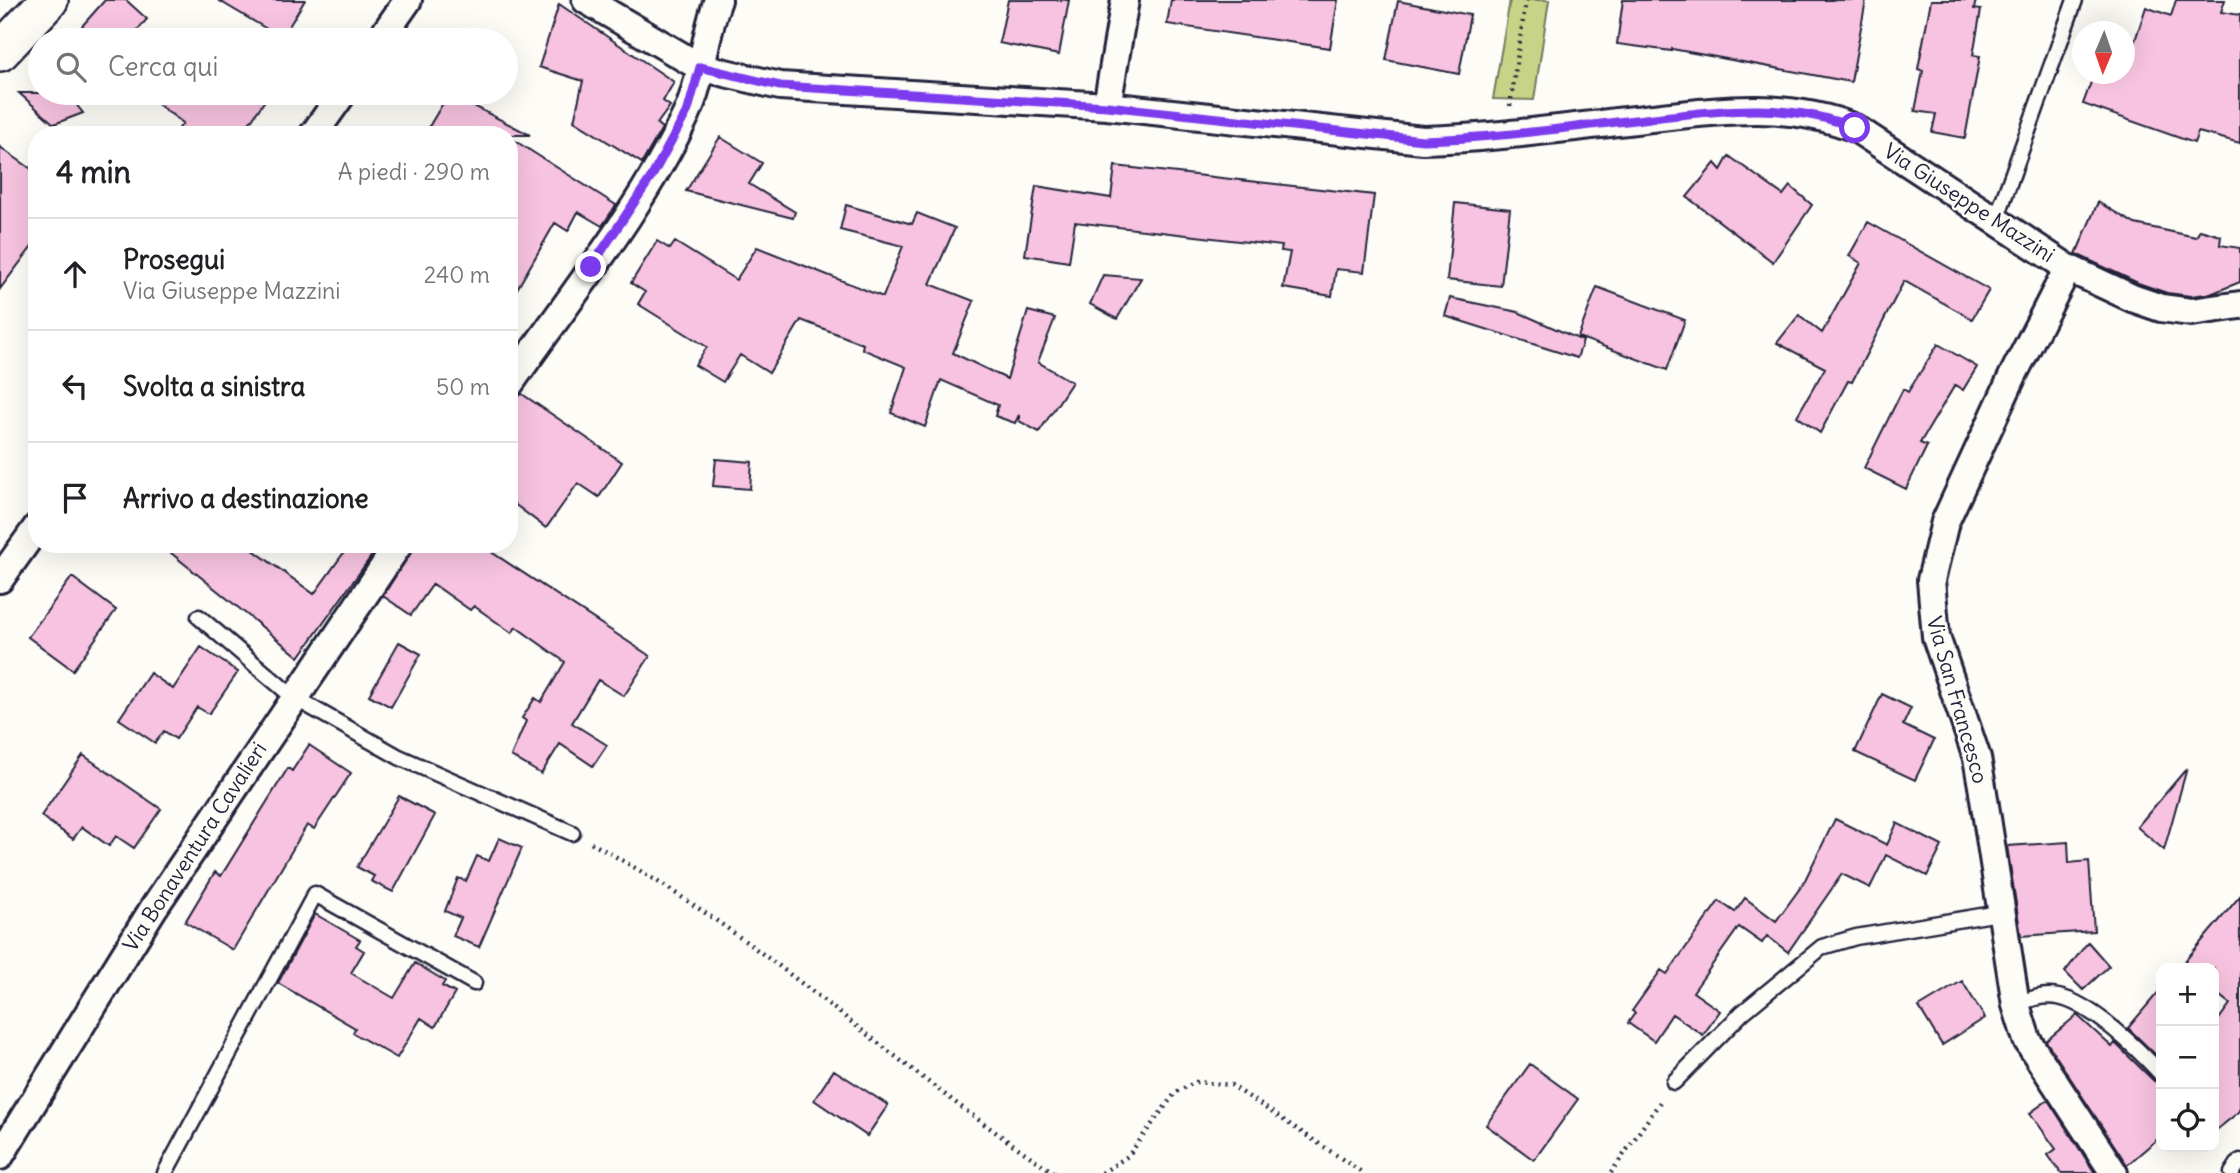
<!DOCTYPE html>
<html lang="it">
<meta charset="utf-8">
<style>
body{margin:0;font-family:Delius,sans-serif;background:#f6f6f6;color:#202124}
.controls{position:absolute;right:21px;bottom:21px;display:grid;overflow:hidden;border-radius:14px;box-shadow:0 7px 28px #0002}
.controls button{width:63px;height:63px;display:grid;place-items:center;padding:0;border:0;border-bottom:2px solid #e0e0e0;background:#fff;color:#202124;font:35px sans-serif}
.compass{position:absolute;left:2072px;top:21px;width:63px;height:63px;border-radius:50%;background:#fff;box-shadow:0 7px 28px #0002;rotate:182deg}
.stop{position:absolute;width:21px;height:21px;margin:-16px;border:5px solid #7c3aed;border-radius:50%;background:#fff}
.stop.end{background:#7c3aed;border-color:#fff;box-shadow:0 2px 7px #0008}
.list{margin:0;padding:0;list-style:none}
h2{display:flex;justify-content:space-between;align-items:center;height:91px;margin:0;padding:0 28px;font-size:30px}
h2 small{font-size:23px;font-weight:400;color:#757577}
.list li{display:grid;grid-template-columns:46px 1fr auto;gap:21px;align-items:center;box-sizing:border-box;height:112px;padding:0 28px;border-top:2px solid #e0e0e0}
.list b{display:block;font-size:26px;white-space:nowrap}
.list p{margin:0;font-size:23px;white-space:nowrap;color:#757577}
.list em{font-size:23px;font-style:normal;color:#757577}
.icon{flex:none;width:38px;height:38px;fill:none;stroke:currentColor;stroke-width:2;stroke-linecap:round;stroke-linejoin:round}
.map{position:relative;flex:none;width:2240px;height:1173px;overflow:hidden}
.search{position:absolute;background:#fff;box-shadow:0 7px 28px #0002;left:28px;top:28px;width:490px;height:77px;display:flex;align-items:center;gap:18px;box-sizing:border-box;padding:0 24px;border-radius:38px;color:#757577;font-size:26px}
.panel{position:absolute;background:#fff;box-shadow:0 7px 28px #0002;left:28px;top:126px;width:490px;height:427px;border-radius:28px}
.map>svg:first-child{display:block}
.green{fill:#c7d386;stroke:#747a60;stroke-width:2}
.building{fill:#f7c3e0;stroke:#22223b;stroke-width:2}
.lines{fill:none;stroke-linecap:round;stroke-linejoin:round}
.lane-casing{stroke:#22223b;stroke-width:19}
.street-casing{stroke:#22223b;stroke-width:32}
.secondary-casing{stroke:#22223b;stroke-width:42}
.path{stroke:#22223b;stroke-width:4.5;stroke-dasharray:2 5;stroke-linecap:butt}
.lane{stroke:#fdfcf7;stroke-width:14}
.street{stroke:#fdfcf7;stroke-width:26}
.secondary{stroke:#fdfcf7;stroke-width:37}
.route{stroke:#7c3aed;stroke-width:9}
.labels{text-anchor:middle;stroke-width:5;stroke-linejoin:round;paint-order:stroke}
.street-label{font-size:21px;fill:#22223b;stroke:#fdfcf7}
</style>
<div class="map">
<svg width="2240" height="1173" viewBox="0 0 2240 1173">
<rect width="100%" height="100%" fill="#fdfcf7"/>
<filter id="ink" filterUnits="userSpaceOnUse"><feTurbulence type="fractalNoise" baseFrequency=".0143" numOctaves="2"/><feDisplacementMap in="SourceGraphic" scale="14" xChannelSelector="R" yChannelSelector="G"/><feConvolveMatrix kernelMatrix="1 2 1 2 8 2 1 2 1" color-interpolation-filters="sRGB"/></filter>
<g filter="url(#ink)">
<path class="green" d="M1510,0h39l-15,100 -41,-1z"/>
<path class="building" d="M105,0h21l21,19 -18,21h-31l-16,-14z
M218,0h87l-23,38z
M1008,0h61l-10,55 -60,-12z
M1171,0h167l-8,48 -163,-24z
M1623,0h243l-15,82 -179,-33v2l-55,-7z
M1931,0h45l-2,9 7,1 -8,45 7,1 -15,82 -33,-6 4,-18 -21,-3 8,-40 -5,-2z
M2176,0h49l-4,12 19,3v128l-42,-11 -4,11 -111,-39 11,-30h30l22,-67 25,9z
M1398,1l72,14 -11,59 -73,-14z
M559,4l115,78 -11,19 7,5 -13,18 5,4 -20,35 -68,-42 9,-40 -44,-14z
M19,93h48l16,20 -29,11z
M143,93h127l-29,42h-67l9,-12z
M449,93l81,42h-106z
M509,137l107,68 -14,21 -24,-14 -10,19 -13,-8 -46,80z
M720,137l42,26 -13,21 46,28 -2,6 -107,-27z
M0,147l37,26v67l-37,49z
M1729,156l54,39 7,-9 22,19 -39,57 -86,-65 28,-34 6,7z
M1115,166l259,29 -10,77 -28,-3 -4,27 -49,-8 7,-36 -9,-1 1,-5 -207,-24 -6,40 -44,-7 11,-69 75,12z
M2098,202l37,22 61,13 4,-7 21,6 -1,9 20,3v34l-27,11 -22,3 -24,-3 -29,-10 -62,-29z
M1455,203l55,6 -9,77 -54,-6z
M846,205l66,19 5,-11 38,15 -25,56 44,17 -21,52 54,26 21,-68 27,7 -17,44 34,20 -33,50 -20,-11v-6l-4,8 -20,-7 3,-11 -57,-25 -16,47 -34,-14 15,-46 -44,-18 1,-5 -62,-24 -32,53 -29,-18 -17,27 -28,-17 12,-18 -69,-43 7,-12 -14,-9 26,-42 13,8 5,-7 61,38 21,-33 126,50 20,-51 -63,-16z
M1868,222l121,68 -17,29 -68,-38 -52,101 -4,-1 -28,52 -23,-17 28,-48 -48,-25 22,-28 23,18 39,-70 -12,-7z
M1103,275l38,3 -24,41 -27,-15z
M1597,287l88,33 -18,50 -89,-33z
M1450,298l68,14 65,29 -6,17 -132,-42z
M1938,344l39,23 -14,23 -8,-5 -35,58 7,3 -21,43 -42,-21 39,-79 5,3z
M522,394l100,68 -23,35 -21,-14 -32,45 -37,-28v-100z
M716,459l36,3 -2,27 -37,-3z
M160,544h85l69,50 36,-50h30l-81,113z
M415,544h64l171,112 -26,40 -26,-16 -26,43 35,22 -14,21 -33,-22 -19,30 -30,-18 15,-35 -4,-3 13,-20 6,4 24,-40 -49,-35 -4,6 -38,-27 -4,4 -37,-26 -22,31 -28,-19z
M72,577l44,33 -43,60 -45,-33z
M399,642l22,12 -30,53 -22,-12z
M201,647l37,25 -29,42 -12,-7 -21,32 -12,-8 -9,12 -36,-24 31,-46 23,16z
M1882,694l29,14 -8,17 31,15 -19,40 -60,-28z
M309,745l42,28 -37,56 -7,-4 -74,125 -48,-28 30,-50 6,4 67,-108 4,3z
M83,755l78,54 -27,39 -18,-12 -7,10 -27,-19 -9,12 -32,-23z
M2187,768l-23,82 -27,-23z
M399,796l36,19 -42,77 -22,-11 3,-5 -17,-9z
M1835,819l52,26 10,-22 45,23 -15,30 -41,-21 -16,33 -28,-14 -54,78 -21,-16 -5,7 -23,-16 -46,65 27,19 -17,24 -31,-21 -18,27 -26,-18 7,-10 -3,-2 29,-41 6,4 52,-73 16,11 10,-14 31,23 27,-37z
M499,838l23,10 -43,99 -26,-11 8,-18 -16,-7 13,-33 8,3 11,-25 12,5z
M2068,842l1,21 20,-2 5,70 -73,5 -14,-90z
M2240,896v215l-26,21v-106l16,-22 -16,-13v-23h-35z
M315,914l45,26 -4,6 8,5 -13,22 43,25 21,-35 30,18 -3,5 13,7 -20,34 -14,-9 -24,40 -44,-25 2,-5 -77,-45z
M2088,942l21,24 -26,24 -18,-18z
M1962,981l23,37 -43,27 -23,-38z
M2161,989v71l-33,-32z
M2077,1015l35,32 3,-4 39,38 7,2v53l-34,29 -81,-124z
M1530,1064l48,35 -44,61 -48,-35z
M834,1070l54,35 -21,31 -53,-36z
M2048,1100l47,73h-34l-13,-18 8,-6 -26,-36z"/>
<g class="lines">
<defs>
<path id="lane" d="M1996,220l79,-220
M199,617l94,80 106,60 173,76
M2016,1005c14,-6 26,-11 42,-8 33,6 81,53 103,77
M1674,1082l68,-69 80,-66 34,-10 143,-24
M165,1173l150,-279 159,89
M2232,1173l8,-12"/>
<path id="street" d="M586,0l114,67 80,19 327,20 316,34c71,-2 141,-12 212,-20 74,-8 149,-21 220,8l213,140 64,30 29,10 30,4 49,-7
M380,40l28,-40
M1107,106l18,-106
M313,135l30,-42
M2068,268l-55,107 -68,147 -14,58 5,57 41,121 5,28 34,219 11,35 87,133
M509,385c61,-88 132,-175 178,-272 15,-32 17,-77 31,-113
M0,579l37,-52
M0,1156l153,-247 246,-365"/>
<path id="secondary" d="M0,52l49,-52"/>
</defs>
<use href="#lane" class="lane-casing"/>
<use href="#street" class="street-casing"/>
<use href="#secondary" class="secondary-casing"/>
<path class="path" d="M1510,106l16,-106
M591,843c169,90 305,226 464,330
M1102,1173l26,-17 48,-64 20,-10 35,3 132,88
M1611,1173l51,-74"/>
<use href="#lane" class="lane"/>
<use href="#street" class="street"/>
<use href="#secondary" class="secondary"/>
</g>
</g>
<g class="lines" filter="url(#ink)">
<path class="route" d="M591,267l61,-91 36,-66 12,-43 80,19 327,20 316,34c71,-2 141,-12 212,-20 74,-8 149,-21 220,8"/>
</g>
<g class="labels">
<g class="street-label">
<text transform="translate(1969 203) rotate(33)" y="7">Via Giuseppe Mazzini</text>
<text transform="translate(1957 700) rotate(74)" y="7">Via San Francesco</text>
<text transform="translate(195 847) rotate(-57)" y="7">Via Bonaventura Cavalieri</text>
</g>
</g>
</svg>
<div class="controls">
<button>+</button>
<button>−</button>
<button><svg class="icon" aria-label="locate" viewBox="0 0 24 24"><circle cx="12" cy="12" r="6"/><path d="M12 2v4M12 18v4M2 12h4M18 12h4"/></svg></button>
</div>
<svg class="compass" viewBox="-18 -18 36 36"><path d="M0-13l5 13h-10z" fill="#e53935"/><path d="M0 13l5-13h-10z" fill="#757577"/></svg>
<div class="stop" style="left:1855px;top:128px"></div>
<div class="stop end" style="left:591px;top:267px"></div>
<div class="search"><svg class="icon" aria-label="search" viewBox="0 0 24 24"><circle cx="10" cy="10" r="6"/><path d="M15 15l6 6"/></svg>Cerca qui</div>
<section class="panel">
<h2>4 min<small>A piedi · 290 m</small></h2>
<ul class="list">
<li><svg class="icon" aria-label="ahead" viewBox="0 0 24 24"><path d="M12 20V5M6 11l6-6 6 6"/></svg><div><b>Prosegui</b><p>Via Giuseppe Mazzini</p></div><em>240 m</em></li>
<li><svg class="icon" aria-label="left" viewBox="0 0 24 24"><path d="M17 20v-9H6M10 6l-5 5 5 5"/></svg><div><b>Svolta a sinistra</b></div><em>50 m</em></li>
<li><svg class="icon" aria-label="arrive" viewBox="0 0 24 24"><path d="M6 21V4h12l-3 4 3 4H6"/></svg><div><b>Arrivo a destinazione</b></div></li>
</ul>
</section>
</div>
